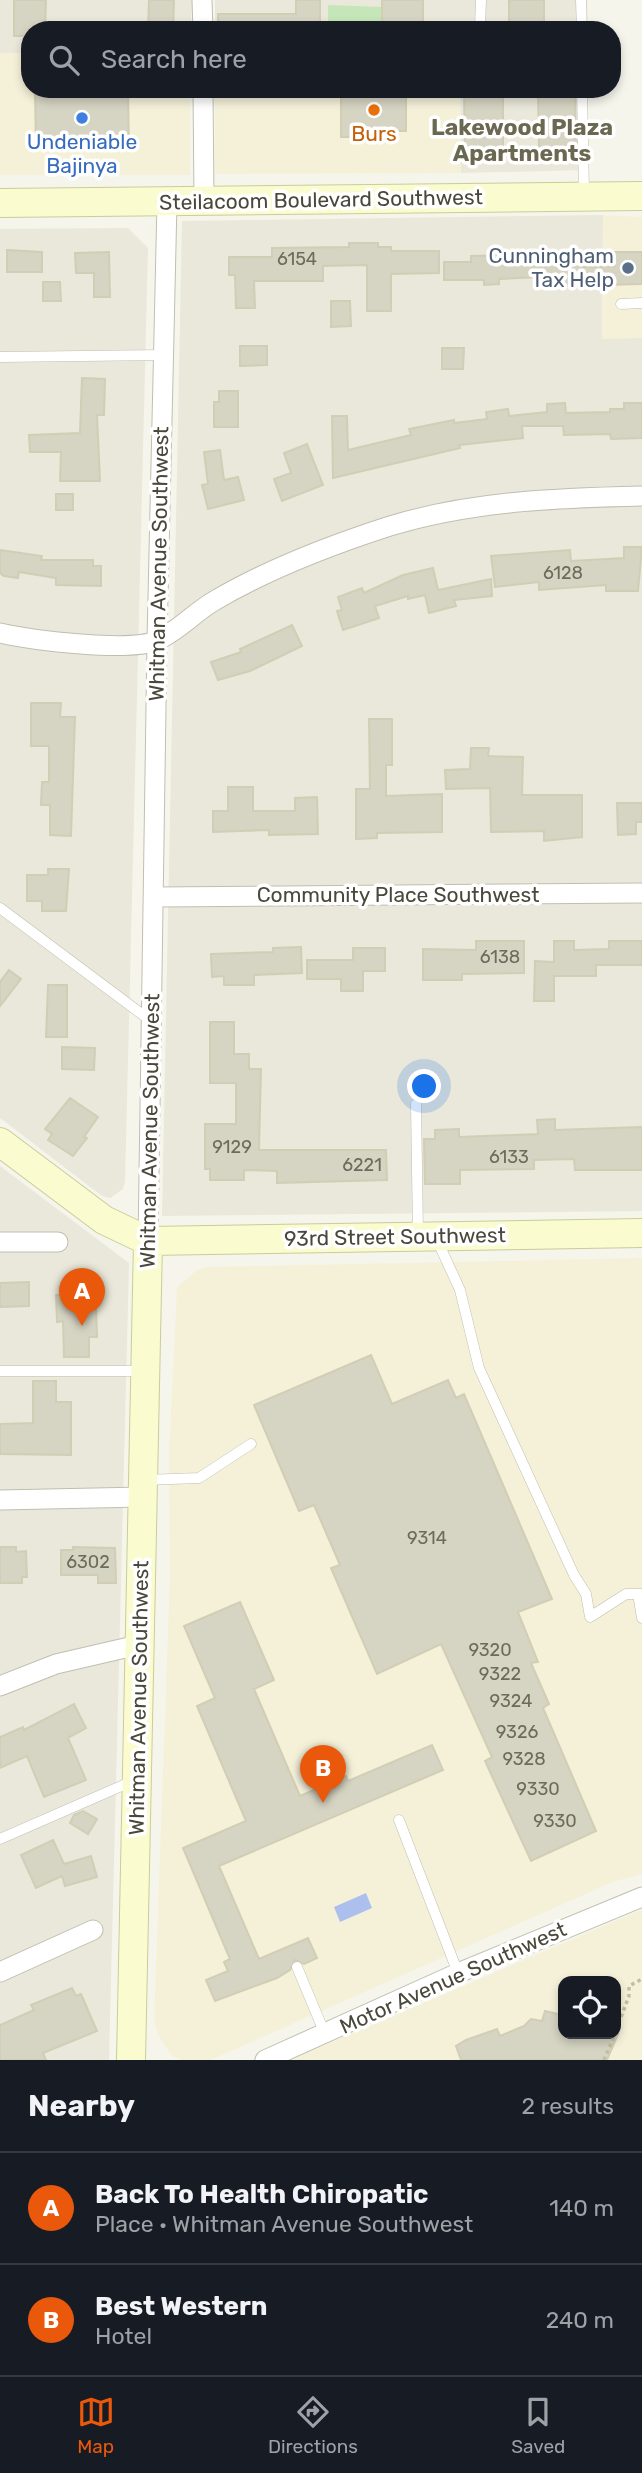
<!DOCTYPE html>
<meta charset="utf-8">
<style>
body{margin:0;font-family:Rubik,sans-serif;background:#242831;color:#f1f3f6}
.controls{position:absolute;right:21px;bottom:21px;display:grid;overflow:hidden;border-radius:14px;box-shadow:0 4px 10px #0003}
.controls button{width:63px;height:63px;display:grid;place-items:center;padding:0;border:0;border-bottom:2px solid #363941;background:#171b24;color:#f1f3f6;font:35px sans-serif}
.you{position:absolute;left:425px;top:1087px;width:24px;height:24px;margin:-18px;border:5px solid #fff;border-radius:50%;background:#1a73e8;box-shadow:0 0 0 10px #1a73e833}
.badge{display:grid;place-items:center;width:46px;height:46px;border-radius:50%;background:#ea580c;color:#fff;font-size:23px;font-weight:700}
.pin{position:absolute;translate:-50% -58px;filter:drop-shadow(0 2px 4px #0008)}
.pin::after{content:'';position:absolute;top:37px;width:24px;height:21px;background:inherit;clip-path:polygon(0 0,100% 0,50% 100%)}
.list{margin:0;padding:0;list-style:none}
h2{display:flex;justify-content:space-between;align-items:center;height:91px;margin:0;padding:0 28px;font-size:30px}
h2 small{font-size:23px;font-weight:400;color:#9ea1a6}
.list li{display:grid;grid-template-columns:46px 1fr auto;gap:21px;align-items:center;box-sizing:border-box;height:112px;padding:0 28px;border-top:2px solid #363941}
.list b{display:block;font-size:26px;white-space:nowrap}
.list p{margin:0;font-size:23px;white-space:nowrap;color:#9ea1a6}
.list em{font-size:23px;font-style:normal;color:#9ea1a6}
.icon{flex:none;width:38px;height:38px;fill:none;stroke:currentColor;stroke-width:2;stroke-linecap:round;stroke-linejoin:round}
.map{position:relative;flex:none;width:642px;height:2060px;overflow:hidden}
.search{position:absolute;background:#171b24;box-shadow:0 4px 10px #0003;left:21px;right:21px;top:21px;height:77px;display:flex;align-items:center;gap:18px;box-sizing:border-box;padding:0 24px;border-radius:28px;color:#9ea1a6;font-size:26px}
.sheet{height:315px;background:#171b24}
nav{display:flex;justify-content:space-around;align-items:center;box-sizing:border-box;height:98px;border-top:2px solid #363941;background:#171b24;font-size:19px;color:#9ea1a6}
nav a{display:grid;justify-items:center;gap:4px}
nav .on{color:#ea580c}
.map>svg:first-child{display:block}
.residential{fill:#e9e8da}
.commercial{fill:#f5f1d9;fill-rule:evenodd}
.green{fill:#c4e6b8}
.water{fill:#adc0ed}
.building{fill:#d6d4c2;stroke:#d1ceb5;stroke-width:2}
.lines{fill:none;stroke-linecap:round;stroke-linejoin:round}
.lane-casing{stroke:#c0bfaf;stroke-width:11}
.street-casing{stroke:#c0bfaf;stroke-width:21}
.secondary-casing{stroke:#cacc9a;stroke-width:30}
.path{stroke:#c1bfa1;stroke-width:3.5;stroke-dasharray:3.5 3.5;stroke-linecap:butt}
.lane{stroke:#fff;stroke-width:10}
.street{stroke:#fff;stroke-width:19}
.secondary{stroke:#fafccf;stroke-width:28}
.food-dot{fill:#e8710a;stroke:#fff;stroke-width:2.5}
.shop-dot{fill:#3f7fe0;stroke:#fff;stroke-width:2.5}
.service-dot{fill:#5c6f8a;stroke:#fff;stroke-width:2.5}
.labels{text-anchor:middle;stroke-width:7;stroke-linejoin:round;paint-order:stroke}
.number-label{font-size:18px;fill:#6c6b5c}
.food-label{font-size:21px;fill:#c56008;stroke:#fff}
.shop-label{font-size:21px;fill:#366cbe;stroke:#fff}
.street-label{font-size:21px;fill:#49483a;stroke:#fff}
.service-label{font-size:21px;fill:#4e5e75;stroke:#fff;text-anchor:end}
.neighbourhood-label{font-size:23px;font-weight:bold;fill:#6b6851;stroke:#fff}
</style>
<div class="map">
<svg width="642" height="2060" viewBox="0 0 642 2060">
<rect width="100%" height="100%" fill="#f5f5ec"/>
<path class="residential" d="M0,0h192l-1,30h-161v23h-30z
M215,0h372l1,30h-373z
M460,89h128v81l-127,3z
M603,215l-1,123h40v873l-480,5 20,-995z
M128,228l20,20 -23,934 -2,7 -13,9 -8,-2 -102,-78v-889z
M0,1166l129,97 -20,797h-109z"/>
<path class="commercial" d="M0,53h30v36h160v86h-190z
M215,89h245l1,84 -246,1z
M603,215l39,2v121l-40,1z
M642,1258v616l-29,8 -402,178h-29l-10,-4 -14,-21 -4,-15 16,-444 -1,-123 8,-166 20,-17 10,-3z
M642,1910v150h-352l332,-142zM563,1981h53v53h-53z"/>
<path class="green" d="M328,5l54,2v23h-54z"/>
<path class="water" d="M366,1893l6,15 -32,14 -6,-15z"/>
<path class="building" d="M14,0h32l-1,30h-15v6h-16z
M149,0h25l-1,30h-25z
M296,0h24v30h-102v-16h78z
M382,0h41v30h-41z
M509,0h35v30h-35z
M35,89h93l1,58 -93,2z
M341,89h65v42h-41v6h-24z
M464,89h39v61h-14v10h-24z
M538,89h37l1,70h-22v-10h-15z
M349,243h29v4h13v4h48v22l-48,1v37h-24v-46l-44,1v15h-69l1,27h-19l-1,-33h-6v-18h43v-9l77,-1z
M7,250l35,2v20h-35z
M109,252l1,45h-16v-24h-18l-1,-20z
M614,252h28v32l-77,2 -1,-10 -65,3v5l-15,1v-5h-40v-18h27v-6l112,-3v14l31,-1z
M43,282h17l1,19h-18z
M331,301h19l1,25 -20,1z
M240,346h27v19l-27,1z
M442,348h22l-1,21h-21z
M82,378l23,1 -1,36h-7l3,66h-40l1,-29h-31l-1,-17 51,-2z
M219,391h19v36h-24v-25h5z
M565,403l1,10 44,-1v-3h14v-6h18v35l-31,1 -1,-5 -46,1 -1,-9h-41l1,12 -64,7 1,3 -127,30 -1,-62h15l1,34 63,-15 -2,-6 45,-9v3l33,-4 -1,-7 22,-3 1,7 38,-4v-8z
M307,444l16,41 -41,16 -8,-22 17,-6 -7,-20z
M220,450l4,30 14,-3 6,23 -36,9 -6,-24 6,-1 -4,-32z
M56,494h17v16h-17z
M624,547h18l-4,44h-32v-6l-67,5v-8l-44,5 -4,-31 79,-6 1,11 53,-3z
M0,550l42,6 -1,4h52v6h8v20l-45,-1v-7l-37,-6 -1,6 -14,-2 -4,-3z
M433,568l5,22 53,-11 1,17 -38,4 2,6 -27,7 -4,-18 -17,4v-3l-33,10 4,12 -36,12 -6,-19 5,-1 -4,-13 24,-9 2,5 39,-18z
M292,625l10,21 -52,25 -32,9 -7,-18 30,-10 -1,-3z
M31,703h30l-1,14h15l-4,119 -21,-1v-30h-9l1,-23h7v-36h-18z
M369,719h23v46h-6v31l56,-2v38l-65,1v5l-21,1v-50h14z
M471,748h18l-1,8 35,1 -1,38h60v42l-38,4v-10l-53,1 -1,-44 -44,1 -1,-19 25,-1z
M228,787h25v24h42v-13l22,-1 1,37 -49,1v-5l-56,2v-21h15z
M617,803h25v19h-6v12l-18,1z
M48,869h21l-3,42h-24v-10h-15v-26h21z
M476,941h48v32l-62,1v6h-39v-31l53,1z
M554,941h20v9l35,-1v-8h33v24h-46v11h-42v25h-20l1,-40 19,1z
M301,947l1,26 -48,2v10h-30v-9l-12,1 -1,-23 62,-2v-4z
M353,948h32v23h-22v20h-22v-12h-34v-19h46z
M9,970l12,9 -21,27v-24z
M48,985h19v52h-21z
M210,1022h24v32h15v15h12l-2,81h127l1,30 -110,3v-12l-33,-1v10h-34v-11h-5v-45h31v-41h-26z
M62,1047l33,1 -1,22 -32,-1z
M70,1098l28,19 -14,20 3,1 -14,18 -25,-16 4,-6 -7,-5z
M555,1119v11l87,-3v43h-67l-1,-11 -40,1v9l-74,1v14h-35l-1,-45h11v-9l24,-1v8l79,-3 -1,-14z
M29,1282v24l-29,1v-24z
M89,1294v12h7l1,31h-8v20h-25l-1,-36 -6,1 -1,-27z
M371,1355l21,49 56,-24 8,18 8,-4 88,205 -34,13 20,50 -7,1 18,41 -6,4 53,123 -65,30 -46,-100 7,-4 -51,-113 -64,30 -46,-106 9,-3 -26,-60 -15,6 -45,-106z
M33,1381h23v21h15v53l-71,-1v-30l33,-1z
M0,1547h16v5l10,-1 1,26h-5v6h-22z
M73,1547l42,1 1,35h-18v-8h-37v-25h12z
M240,1602l34,78 -20,9 46,107 46,-20 2,5 84,-36 11,25 -224,96 40,93 49,-21 9,20 -13,6 -9,-4 -5,10 -13,8 -62,23 -9,-21 22,-9 -4,-9 6,-3 -47,-111 63,-27 -49,-115 18,-8 -31,-72z
M74,1704l12,24 -18,10 18,42 -42,17 -17,-41 -27,12v-31l23,-10 1,3z
M83,1811l14,8 -9,15 -18,-11 4,-8z
M53,1840l11,24 27,-8 6,21 -32,9 -3,-10 -26,12 -15,-33z
M72,1988l4,8 5,-2 16,37 -54,22 3,7h-46v-35l34,-15 -3,-5z
M545,2011l18,4v19h55l-11,26h-146l-5,-14 10,-6 31,-11 3,7 24,-10 7,-7 11,2z"/>
<g class="lines">
<defs>
<path id="lane" d="M581,0l1,30
M480,27l1,-27
M582,89l2,104
M621,304l21,-1
M0,357l164,-2
M0,908l151,113
M416,1104l2,129
M437,1240l23,50 19,78 95,207 12,19 4,23 36,-23h16
M0,1371h143
M144,1480l55,-2 52,-34
M638,1594l4,24
M399,1820l59,153
M0,1839l133,-58
M297,1967l28,67"/>
<path id="street" d="M202,0l1,30
M203,89l1,111
M0,633c31,7 131,20 158,7 20,-9 37,-28 56,-39 54,-32 117,-56 176,-75 82,-25 167,-28 252,-30
M155,897l487,-4
M148,1241l9,-600 10,-439
M0,1242h58
M0,1500l143,-3
M0,1686l56,-22 82,-19
M0,1972l93,-42
M265,2060l193,-87 184,-76"/>
<path id="secondary" d="M0,203l642,-7
M0,1142l104,78 44,21 494,-8
M131,2060l17,-819"/>
</defs>
<use href="#lane" class="lane-casing"/>
<use href="#street" class="street-casing"/>
<use href="#secondary" class="secondary-casing"/>
<path class="path" d="M616,2030l13,-34v-10l13,-7
M604,2060l11,-26"/>
<use href="#lane" class="lane"/>
<use href="#street" class="street"/>
<use href="#secondary" class="secondary"/>
</g>
<circle class="food-dot" cx="374" cy="110" r="7"/>
<circle class="shop-dot" cx="82" cy="118" r="7"/>
<circle class="service-dot" cx="628" cy="268" r="7"/>
<g class="labels">
<g class="number-label">
<text x="297" y="265">6154</text>
<text x="563" y="579">6128</text>
<text x="500" y="963">6138</text>
<text x="232" y="1153">9129</text>
<text x="509" y="1163">6133</text>
<text x="362" y="1171">6221</text>
<text x="427" y="1544">9314</text>
<text x="88" y="1568">6302</text>
<text x="490" y="1656">9320</text>
<text x="500" y="1680">9322</text>
<text x="511" y="1707">9324</text>
<text x="517" y="1738">9326</text>
<text x="524" y="1765">9328</text>
<text x="538" y="1795">9330</text>
<text x="555" y="1827">9330</text>
</g>
<g class="food-label">
<text x="374" y="141">Burs</text>
</g>
<g class="shop-label">
<text x="82" y="149">Undeniable<tspan x="82" dy="24">Bajinya</tspan></text>
</g>
<g class="street-label">
<text transform="translate(321 200) rotate(-1)" y="7">Steilacoom Boulevard Southwest</text>
<text transform="translate(159 564) rotate(-89)" y="7">Whitman Avenue Southwest</text>
<text x="398" y="902">Community Place Southwest</text>
<text transform="translate(150 1131) rotate(-89)" y="7">Whitman Avenue Southwest</text>
<text transform="translate(395 1237) rotate(-1)" y="7">93rd Street Southwest</text>
<text transform="translate(139 1698) rotate(-89)" y="7">Whitman Avenue Southwest</text>
<text transform="translate(453 1978) rotate(-24)" y="7">Motor Avenue Southwest</text>
</g>
<g class="service-label">
<text x="614" y="263">Cunningham<tspan x="614" dy="24">Tax Help</tspan></text>
</g>
<g class="neighbourhood-label">
<text x="522" y="135">Lakewood Plaza<tspan x="522" dy="26">Apartments</tspan></text>
</g>
</g>
</svg>
<div class="controls">
<button><svg class="icon" aria-label="locate" viewBox="0 0 24 24"><circle cx="12" cy="12" r="6"/><path d="M12 2v4M12 18v4M2 12h4M18 12h4"/></svg></button>
</div>
<div class="you"></div>
<div class="pin badge" style="left:82px;top:1326px">A</div>
<div class="pin badge" style="left:323px;top:1803px">B</div>
<div class="search"><svg class="icon" aria-label="search" viewBox="0 0 24 24"><circle cx="10" cy="10" r="6"/><path d="M15 15l6 6"/></svg>Search here</div>
</div>
<section class="sheet">
<h2>Nearby<small>2 results</small></h2>
<ul class="list">
<li><span class="badge">A</span><div><b>Back To Health Chiropatic</b><p>Place · Whitman Avenue Southwest</p></div><em>140 m</em></li>
<li><span class="badge">B</span><div><b>Best Western</b><p>Hotel</p></div><em>240 m</em></li>
</ul>
</section>
<nav>
<a class="on"><svg class="icon" aria-label="map" viewBox="0 0 24 24"><path d="M3 6l6-2 6 2 6-2v14l-6 2-6-2-6 2zM9 4v14M15 6v14"/></svg>Map</a>
<a><svg class="icon" aria-label="directions" viewBox="0 0 24 24"><path d="M12 3l9 9-9 9-9-9zM9 14v-3h6M13 9l2 2-2 2"/></svg>Directions</a>
<a><svg class="icon" aria-label="saved" viewBox="0 0 24 24"><path d="M7 4h10v16l-5-4-5 4z"/></svg>Saved</a>
</nav>
